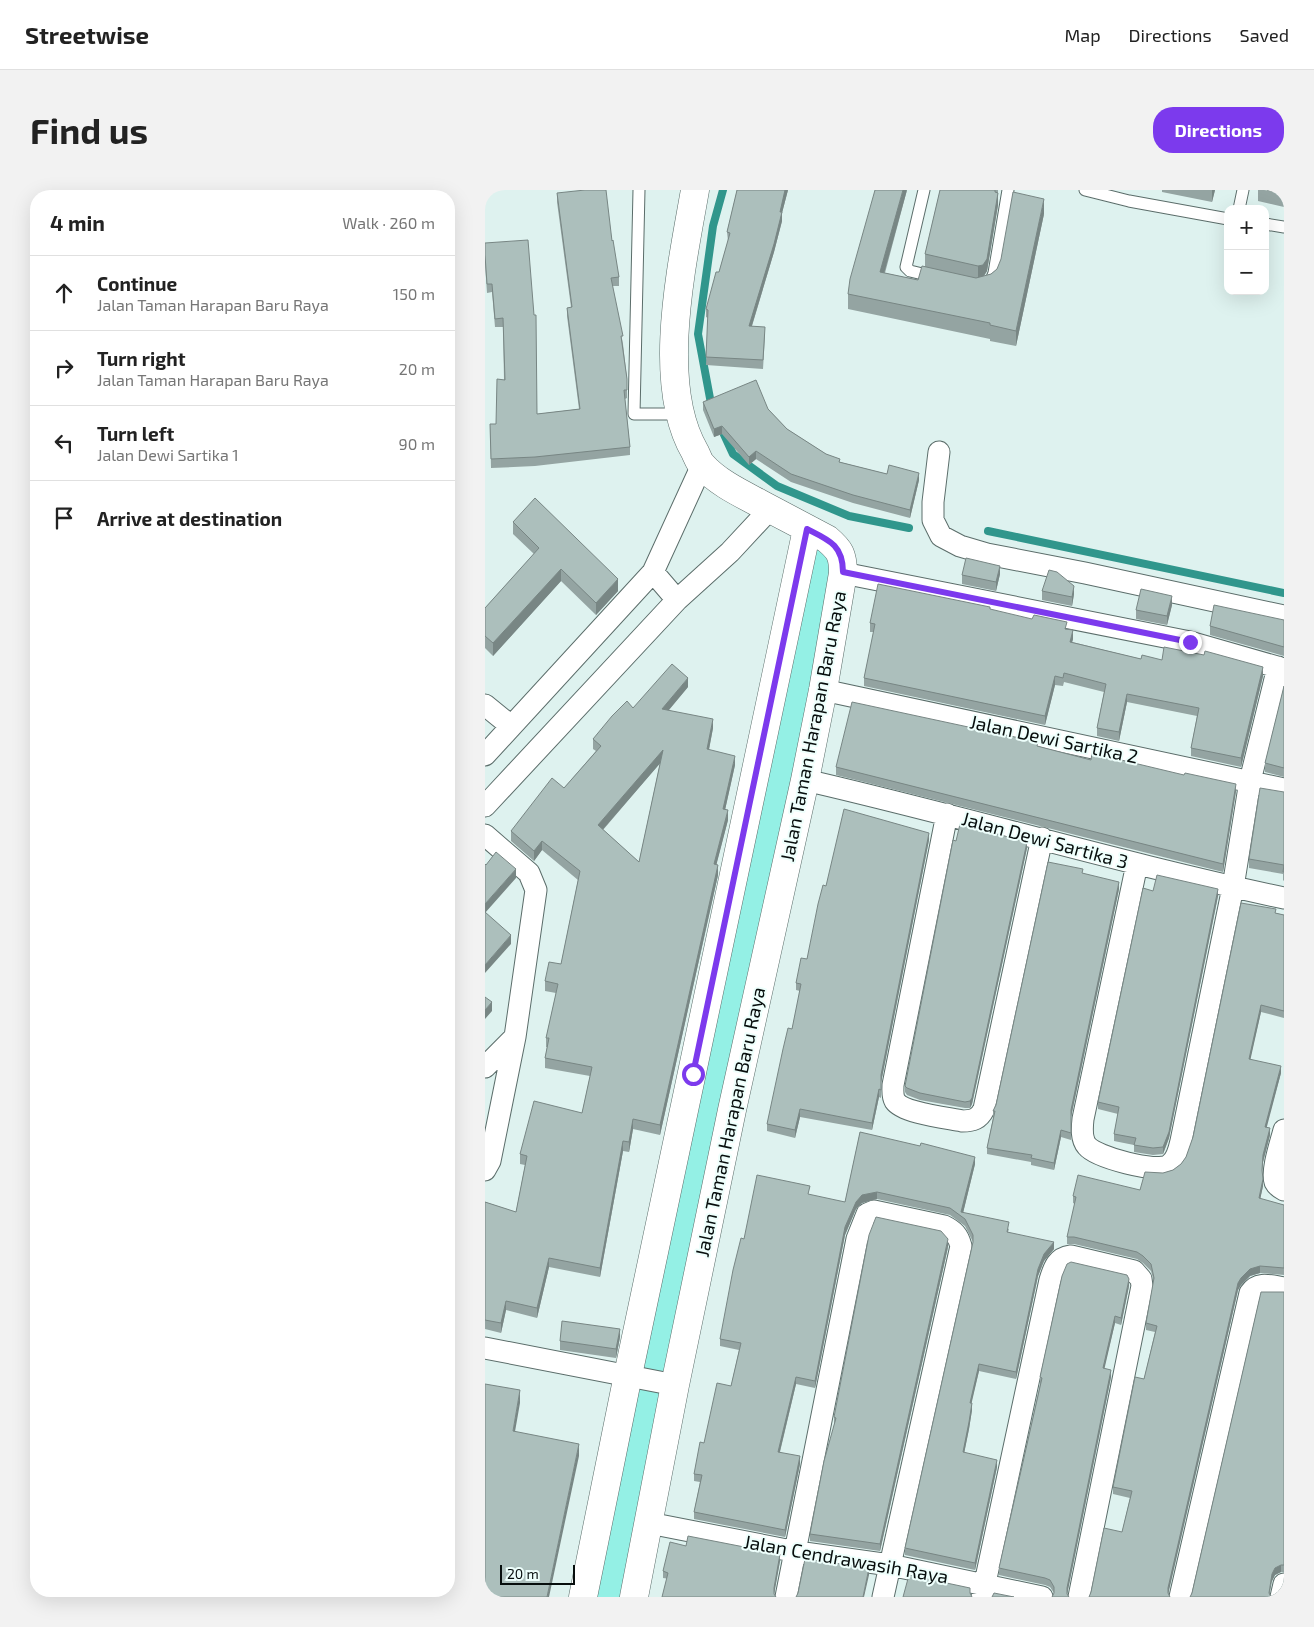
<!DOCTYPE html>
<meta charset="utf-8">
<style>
body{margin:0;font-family:"Exo 2",sans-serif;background:#f2f2f2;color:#222}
.controls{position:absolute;right:15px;top:15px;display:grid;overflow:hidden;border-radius:10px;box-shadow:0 5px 20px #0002}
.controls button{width:45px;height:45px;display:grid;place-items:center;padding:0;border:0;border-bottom:1px solid #e0e0e0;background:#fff;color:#222;font:25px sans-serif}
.scale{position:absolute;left:15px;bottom:12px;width:75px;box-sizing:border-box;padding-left:5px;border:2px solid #070e0d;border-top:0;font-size:14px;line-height:18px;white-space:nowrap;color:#070e0d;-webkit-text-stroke:4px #eefffc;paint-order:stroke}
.stop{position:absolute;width:15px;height:15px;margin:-11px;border:4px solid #7c3aed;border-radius:50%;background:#fff}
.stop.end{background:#7c3aed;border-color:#fff;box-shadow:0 1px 5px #0008}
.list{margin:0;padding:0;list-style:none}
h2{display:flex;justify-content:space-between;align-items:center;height:65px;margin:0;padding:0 20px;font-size:21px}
h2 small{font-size:16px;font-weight:400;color:#767676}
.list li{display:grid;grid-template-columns:32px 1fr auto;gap:15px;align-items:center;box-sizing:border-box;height:75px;padding:0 20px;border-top:1px solid #e0e0e0}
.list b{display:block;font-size:19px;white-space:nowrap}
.list p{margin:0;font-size:16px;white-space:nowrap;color:#767676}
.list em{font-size:16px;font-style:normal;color:#767676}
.icon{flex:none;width:28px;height:28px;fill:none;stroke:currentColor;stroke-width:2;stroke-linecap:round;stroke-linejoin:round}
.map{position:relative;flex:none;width:799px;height:1407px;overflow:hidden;border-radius:20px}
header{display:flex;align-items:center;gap:30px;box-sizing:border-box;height:70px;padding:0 25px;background:#fff;border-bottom:1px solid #e0e0e0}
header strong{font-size:24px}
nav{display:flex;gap:28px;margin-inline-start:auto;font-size:18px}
.intro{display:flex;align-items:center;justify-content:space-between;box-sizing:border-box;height:120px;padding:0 30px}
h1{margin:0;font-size:35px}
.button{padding:12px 22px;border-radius:20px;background:#7c3aed;color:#fff;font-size:18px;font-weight:700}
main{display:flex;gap:30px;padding:0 30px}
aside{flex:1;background:#fff;border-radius:20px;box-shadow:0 5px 20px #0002}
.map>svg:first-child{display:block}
.green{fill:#94f0e5}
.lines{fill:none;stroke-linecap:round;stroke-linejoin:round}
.stream{stroke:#30968c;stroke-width:8}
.lane-casing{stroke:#5b6d6a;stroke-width:13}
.street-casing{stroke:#5b6d6a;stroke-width:23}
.secondary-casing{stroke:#5b6d6a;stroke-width:29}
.lane{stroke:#fff;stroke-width:11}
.street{stroke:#fff;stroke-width:21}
.secondary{stroke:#fff;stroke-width:28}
.wall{fill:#94a4a2;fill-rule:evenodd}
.shaded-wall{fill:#788684}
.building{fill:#acbfbc;stroke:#788684;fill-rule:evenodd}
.route{stroke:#7c3aed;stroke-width:6}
.labels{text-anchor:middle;stroke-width:4;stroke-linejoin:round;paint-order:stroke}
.street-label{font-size:19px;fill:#070e0d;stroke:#eefffc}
</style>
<header>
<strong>Streetwise</strong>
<nav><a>Map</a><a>Directions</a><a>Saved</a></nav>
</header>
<div class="intro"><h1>Find us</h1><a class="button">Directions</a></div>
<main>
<aside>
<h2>4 min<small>Walk · 260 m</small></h2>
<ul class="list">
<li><svg class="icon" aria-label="ahead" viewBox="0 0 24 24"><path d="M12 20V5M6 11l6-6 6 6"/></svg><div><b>Continue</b><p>Jalan Taman Harapan Baru Raya</p></div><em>150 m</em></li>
<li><svg class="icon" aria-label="right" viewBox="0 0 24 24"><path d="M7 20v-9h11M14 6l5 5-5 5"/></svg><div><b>Turn right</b><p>Jalan Taman Harapan Baru Raya</p></div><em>20 m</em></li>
<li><svg class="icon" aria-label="left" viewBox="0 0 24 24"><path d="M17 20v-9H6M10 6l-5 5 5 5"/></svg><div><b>Turn left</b><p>Jalan Dewi Sartika 1</p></div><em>90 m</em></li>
<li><svg class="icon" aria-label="arrive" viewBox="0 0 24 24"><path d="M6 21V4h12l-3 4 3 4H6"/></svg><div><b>Arrive at destination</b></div></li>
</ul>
</aside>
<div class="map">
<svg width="799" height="1407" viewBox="0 0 799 1407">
<rect width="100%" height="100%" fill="#def2ef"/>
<path class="green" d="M322,339l36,30 -210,1038h-50z"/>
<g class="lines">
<path class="stream" d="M227,219l-14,-75 15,-108 10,-36
M236,238l12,26 44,32 72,30 60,12
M503,341l296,62"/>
<defs>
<path id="lane" d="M154,0l-5,224h47
M439,0l-18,77 4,4 25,6
M600,0l44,11 99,18
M754,19l4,-19
M780,34l19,3
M502,94l3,-1 4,-10 14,-83"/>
<path id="street" d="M454,262l-6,50v18l8,16 19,10 27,8 98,19 199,43
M168,382l24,28
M358,383l347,69 94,27
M338,500l461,99
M0,515l26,21
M0,565l168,-183 49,-107
M320,590c161,37 318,84 479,118
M0,616l192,-206 53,-48 40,-43
M462,624l-54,271c0,5 -1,11 2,16 8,12 53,17 67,20 11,0 17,-2 22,-12l58,-271
M0,645l44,38 7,17 -21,147 -25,124 -5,9
M652,674l-54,255c-1,9 -2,20 4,27 9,11 70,28 82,19 8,-5 10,-15 12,-24l52,-254 17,-106 28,-114
M0,877l30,-30
M799,940c-3,12 -13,41 -9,52 2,4 5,6 9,8
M0,1158l190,37
M164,1333l148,29 93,13 152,32
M301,1407l71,-358 10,-25 7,-3 70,15c10,5 14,9 17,20l-78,351
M497,1407l68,-317c4,-13 7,-22 21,-24l63,15 7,8 1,7 -63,311
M695,1407l70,-304c8,-12 21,-7 34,-5
M796,1407l3,-13"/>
<path id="secondary" d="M98,1407l45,-222 179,-846
M149,1407l41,-212 57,-275 73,-330 18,-90 20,-117c0,-18 -3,-23 -16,-34 -23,-12 -45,-24 -68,-36 -19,-10 -42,-21 -57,-38 -3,-3 -5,-9 -7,-13 -40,-68 -13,-187 0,-262"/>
</defs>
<use href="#lane" class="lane-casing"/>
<use href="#street" class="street-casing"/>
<use href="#secondary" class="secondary-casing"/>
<use href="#lane" class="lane"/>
<use href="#street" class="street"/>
<use href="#secondary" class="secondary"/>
</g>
<path class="wall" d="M252,0h51l-6,23v8l-8,31 -22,74 13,9 -2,34 -57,-4 2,-47 -2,-1v-8l13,-37 9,-31 -1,-9z
M422,0l-22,83 33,7 7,-14v-12l15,-64h58v15l-11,66 -3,5 7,-2 6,-5 47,-55 -28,132 -26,-5v-2l-142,-30v-15z
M677,0h53l-3,12 -50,-10z
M773,0h26v17l-26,-6z
M72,3l55,48 7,36v9h-7l11,58 4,35v19l-2,1 5,48v8l-95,11 -44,2 -1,-44h6l8,-44 -1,-53h-8l-3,-35 -5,1 -2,-29v-21l49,72 3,99 42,-5 -12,-93v-8l4,-1 -14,-105z
M218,212l65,7 19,20 39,25 14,8 47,12 32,6 -9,38 -57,-15 -62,-21 -35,-23 -7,6 -27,-31 -8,3 -11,-27z
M28,332l105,69 -22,24 -35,-34 -68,75 -8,-8v-40l49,-54 -21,-20z
M515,384l-4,17 -34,-7v-9z
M557,401l32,3 -2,12 -30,-6z
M687,415l-5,20 -31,-6v-9z
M505,420l77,19 6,10 -1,3 69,17 21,1 101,16 -22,91 -50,-11v-8l6,-32 -70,-14 -8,39 -22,-5v-8l7,-36 -40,-10 -1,4 -8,-1 -10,40 -181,-39v-8l10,-46h-4v-9z
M799,430v36l-74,-21v-9z
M799,496v91l-19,-5v-9z
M203,497l-19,23 44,18 -4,22 26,15 -10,45 3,10 -12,45 2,10 -58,260 -27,-6 -4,23 -6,-1 -23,126 -51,-10 -12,51 -31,-8 -5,23 -16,-4v-127l31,10 9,-47 -5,-1v-10l62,-41 8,-37 -45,-8v-10l2,-11h-1v-9l10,-45 -11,-2v-10l16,-17 17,-84 -36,-30 -8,11 -23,-20v-10l53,-43 32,-37 -3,-2v-10l40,-31zM175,573l-21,99 -36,-32z
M553,556l53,14 145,31 -13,81 -387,-97v-8z
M799,602v89l-1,-1v-6l-34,-6v-9z
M444,650l-48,242v16l-2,-1 -7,33 -72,-13 -5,21 -28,-7v-7l25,-95 8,-38 -4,-1v-7l11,-24 19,-73z
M471,651l71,7 -55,256 -2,4h-5l-45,-8 -13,-5 -2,-3v-6z
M598,684l36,15 -48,228v23l-10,-3 -7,33 -23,-5v-3l-44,-8v-6l6,-30v-7z
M668,701l65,5 -49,242 -6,16 -10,1 -19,-3v-7l-20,-4v-7l4,-20 -20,-5v-7z
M791,723l8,2v103l-23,-6 -11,47 31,14 -15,54 4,8 -7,27 -1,10 1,14 -3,13 24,6v70l-24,-2 -10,3 -9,9 -3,5 -70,303 -46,-61 8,-34 -17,-4v-7l31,-108 11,-47 -9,-2v-7l8,-41 -3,-11 -8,-8 -6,-4 -63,-15h-7v-7l8,-33 -2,-1v-7l67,-6 23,-17 10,-3 8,-6 5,-7z
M375,942l115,32 -12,49 46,16 -1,3 46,17 -10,12 -6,15 -22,103 -37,-8 -8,32 1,7 -3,19 -5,24 33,14 -22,103 -70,-15v-7l68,-306 -8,-16 -15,-11 -73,-16 -15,4 -6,6 -11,26 -30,153 -19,-4 -16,68 20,12 -15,73 -91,-18v-7l6,-30 -6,-1v-7l10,-31 27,-57 8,-36 -19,-4v-7l24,-100 101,-37z
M463,1057l-68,304 -70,-10v-7l24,-109v-8z
M644,1096l-8,39 -6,-2 -11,45 7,9 -44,217 -13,-1 -4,-6 -5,-2 -46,-10v-7l41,-184v-7z
M799,1102v280h-3l-6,3 -3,6 -80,12z
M135,1147l-4,21 -56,-8v-9z
M201,1356l94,15 -6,32 -111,-15v-7z"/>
<path class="shaded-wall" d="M300,0h3l-6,23v8l-8,31 -25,83v-9z
M418,0h4l-27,98v-16z
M727,0h3l-3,12z
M513,3v12l-11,66 -4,6 -5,1v-12z
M559,9v15l-28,132v-15z
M237,236v8l-8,3v-8z
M271,261v8l-7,6v-8z
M434,283v7l-9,38v-8z
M515,376v8l-4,17v-9z
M76,379v12l-68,75v-13z
M133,389v12l-22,24v-12z
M589,396v8l-2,12v-9z
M687,406v9l-5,20v-9z
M588,440v9l-3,11v-8z
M778,477v9l-22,91v-9z
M570,486v9l-10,40v-9z
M203,488v9l-26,31v-9z
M642,504v8l-8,39v-9z
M228,529v9l-6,31v-10z
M178,560v10l-65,75v-10z
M250,566v9l-12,54v-10z
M751,594v7l-13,81v-8z
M243,620v10l-14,54v-10z
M444,643v7l-48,243v-8z
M57,651v9l-8,11v-10z
M542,652v6l-55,256 -2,4v-7z
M233,675v10l-58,260v-10z
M31,679v9l-31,35v-9z
M634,692v7l-48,228v-7z
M733,699v7l-49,242 -6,16v-7z
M26,745v9l-26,29v-8z
M7,812v9l-7,8v-9z
M776,815v7l-12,54v-7z
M796,876v7l-16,61v-7z
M394,899v8l-7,33v-7z
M315,919v8l-5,21v-8z
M148,929v10l-4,23v-10z
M785,938v7l-7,27 -1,15 1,-22z
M576,940v7l-7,33v-7z
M138,951v10l-23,126v-9z
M490,967v7l-13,53 -1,-5z
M778,989v7l-4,19v-7z
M392,1002v7l-15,4 -6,6 -11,26 -30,153v-7l30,-154 11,-25 6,-7z
M463,1049v8l-68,304v-7z
M569,1052v7l-10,12 -6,15 -22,103v-7l22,-103 6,-15z
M64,1068v9l-12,51v-10z
M775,1076v7l-10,3 -9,9 -3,5 -70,305v-7l70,-305 3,-5 9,-9z
M644,1089v7l-8,39v-7z
M21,1111v9l-5,23v-10z
M630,1126v7l-12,52v-7z
M135,1139v8l-4,21v-9z
M494,1174v7l-9,39v-7z
M626,1180v7l-44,218v-7z
M311,1187v7l-18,75v-7z
M35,1200v13l-7,40v-12z
M487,1213v7l-3,19 -6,30v-7z
M94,1254v12l-30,141h-2z
M315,1266v8l-15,73v-7z
M512,1270v7l-22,103v-7z
M295,1364v7l-6,34v-7z
M796,1375v7l-6,3 -3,6 -3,16v-4l3,-19 3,-6z
M384,1378v7l-5,22h-1z"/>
<path class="building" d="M100,0h21l6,51 1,-1 6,37 -8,1 12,58h-2l6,43v11h-3l6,57 -95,10 -44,2 -1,-35h6l1,-45 8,1 -2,-62 -8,1 -3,-35h-5l-2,-29v-12l43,-3 6,75h2l1,99 43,-5 -13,-101 5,-1 -15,-114z
M252,0h48l-5,22h2l-8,32 -25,82 16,1 -2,33 -57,-3 2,-47 -2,-1 10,-37h3l11,-39 -3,-1z
M390,0h28l-23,82 38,8 4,-14 54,12 15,-4 6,-5 4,-10 12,-67 31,7 -28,132 -26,-6v-2l-142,-29 2,-15z
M455,0h55v2l3,1 -11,66 -4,6 -5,1 -53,-12z
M782,0h17v4z
M271,190l12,29 19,20 39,25 14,5 -1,3 48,12 2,-9 30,8 -9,37 -57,-15 -62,-21 -35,-23 -7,6 -27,-31 -8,3 -11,-27z
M50,308l83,81 -22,24 -35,-34 -68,74 -8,-7v-28l54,-60 -26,-26z
M481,368l34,8 -4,16 -34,-7z
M564,380l8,2 17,14 -2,11 -30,-6z
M393,394l112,23v2l42,10 2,-4 33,7 -2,7 8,1 -3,12 71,17 1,-4 20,5 2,-13 40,8 1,-4 58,16 -22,91 -50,-10 8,-40 -72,-14 -8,38 -22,-4 9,-44 -42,-11 -1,5 -8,-2 -10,40 -181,-38 11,-54 -5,-1z
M656,399l31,7 -5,20 -31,-6z
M729,415l70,15v27l-74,-21z
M187,474l16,14 -26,31 51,10 -6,30 28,7 -12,53 5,1 -14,54 4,1 -58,260 -27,-6 -4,23 -6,-1 -23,127 -51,-10 -12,50 -31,-7 -5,22 -16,-3v-118l31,10 11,-56 -7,-2 14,-53 48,12 10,-46 -47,-9 4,-20h-3l12,-54 -13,-3 4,-19 12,2 19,-93 -38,-30 -8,10 -23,-20 41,-53 12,10 37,-42 -8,-7 19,-23 15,-15 6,7zM178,560l-24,112 -41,-37z
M799,496v82l-19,-5z
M367,512l186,40 -1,4 54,14 1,-7 92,22 1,-2 51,11 -13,80 -387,-97z
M775,598l24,4v80h-1l1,-7 -35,-6z
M359,619l85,24 -48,242v15l-2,-1 -7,34 -72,-14 -5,21 -28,-6 16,-75 5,-21 4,1 9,-45 -5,-1 5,-25 6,1 11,-55 5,-19 3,1z
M475,634l67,18 -55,256 -2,3 -5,1 -45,-9 -13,-5 -2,-2 48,-246 3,1z
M11,662l20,17 -31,35v-40l1,1z
M563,672l35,7 -1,4 37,9 -48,228v23l-10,-3 -7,33 -23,-5 1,-3 -45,-7 8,-37h-2l3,-6z
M672,685l61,14 -49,243 -6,15 -10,1 -19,-3 2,-7 -22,-4 5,-27 -21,-5 45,-214 10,3z
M756,713l35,6 -1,4 9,2v96l-23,-6 -12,54 32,7 -16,61 5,1 -7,27 -1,15 1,9 -4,19 25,7v63l-24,-2 -10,3 -9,9 -3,5 -70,305v5l2,4h-81l2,-5 13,-64 18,4 10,-41 -19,-4 22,-110 9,2 13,-53 -11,-3 8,-45 -3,-14 -8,-8 -6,-4 -63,-15h-7l9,-40 -3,-1 5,-21 62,15 5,-18 18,1 10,-3 8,-6 5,-7 7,-20z
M0,722l26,23 -26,30z
M0,807l7,5 -7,8z
M375,942l60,14 1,-3 54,14 -14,55 48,10 -2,10 47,10 -10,12 -6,15 -22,103 -37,-8 -9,39h2l-3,19 -6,30 34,8 -22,103 -70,-15 68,-306v-7l-8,-16 -15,-11 -73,-16 -15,3 -6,7 -11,25 -30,154 -19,-4 -18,75 22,4 -15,74 -91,-18 8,-37 -8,-1 6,-32 4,1 13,-60 14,3 10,-43 -21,-4 13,-69 8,-32 3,1 13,-64 53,11 -2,8 37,8z
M391,1027l65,14 7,8 -68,305 -70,-10 14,-73 12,-43 -2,-1 35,-182z
M586,1072l56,13 2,4 -8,39 -6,-2 -12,52 8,2 -44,218v6l2,3h-17l2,-4v-6l-4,-7 -5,-2 -46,-10 43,-190 -2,-1 22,-101 5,-12z
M776,1102h23v273h-3l-6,3 -3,6 -3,19 2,4h-81l2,-4z
M77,1131l58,8 -4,20 -56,-8z
M0,1194l35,6 -7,41 66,13 -32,153h-62z
M203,1346l92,18 -6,34v6l2,3h-114l6,-24 -5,-2 7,-29 16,4z
M320,1369l64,9 -6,29h-67l2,-4z
M424,1385l61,13v5l2,4h-69z
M509,1403l20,4h-22z"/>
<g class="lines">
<path class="route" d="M208,884l114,-545c22,11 36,16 36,43l347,70"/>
</g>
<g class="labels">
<g class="street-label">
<text transform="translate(328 536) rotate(-79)" y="7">Jalan Taman Harapan Baru Raya</text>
<text transform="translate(569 549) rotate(12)" y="7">Jalan Dewi Sartika 2</text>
<text transform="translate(560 650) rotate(15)" y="7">Jalan Dewi Sartika 3</text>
<text transform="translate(245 932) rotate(-78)" y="7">Jalan Taman Harapan Baru Raya</text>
<text transform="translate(361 1369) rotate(10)" y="7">Jalan Cendrawasih Raya</text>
</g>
</g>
</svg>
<div class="controls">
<button>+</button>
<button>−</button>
</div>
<div class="scale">20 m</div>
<div class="stop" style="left:208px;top:884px"></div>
<div class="stop end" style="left:705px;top:452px"></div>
</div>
</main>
